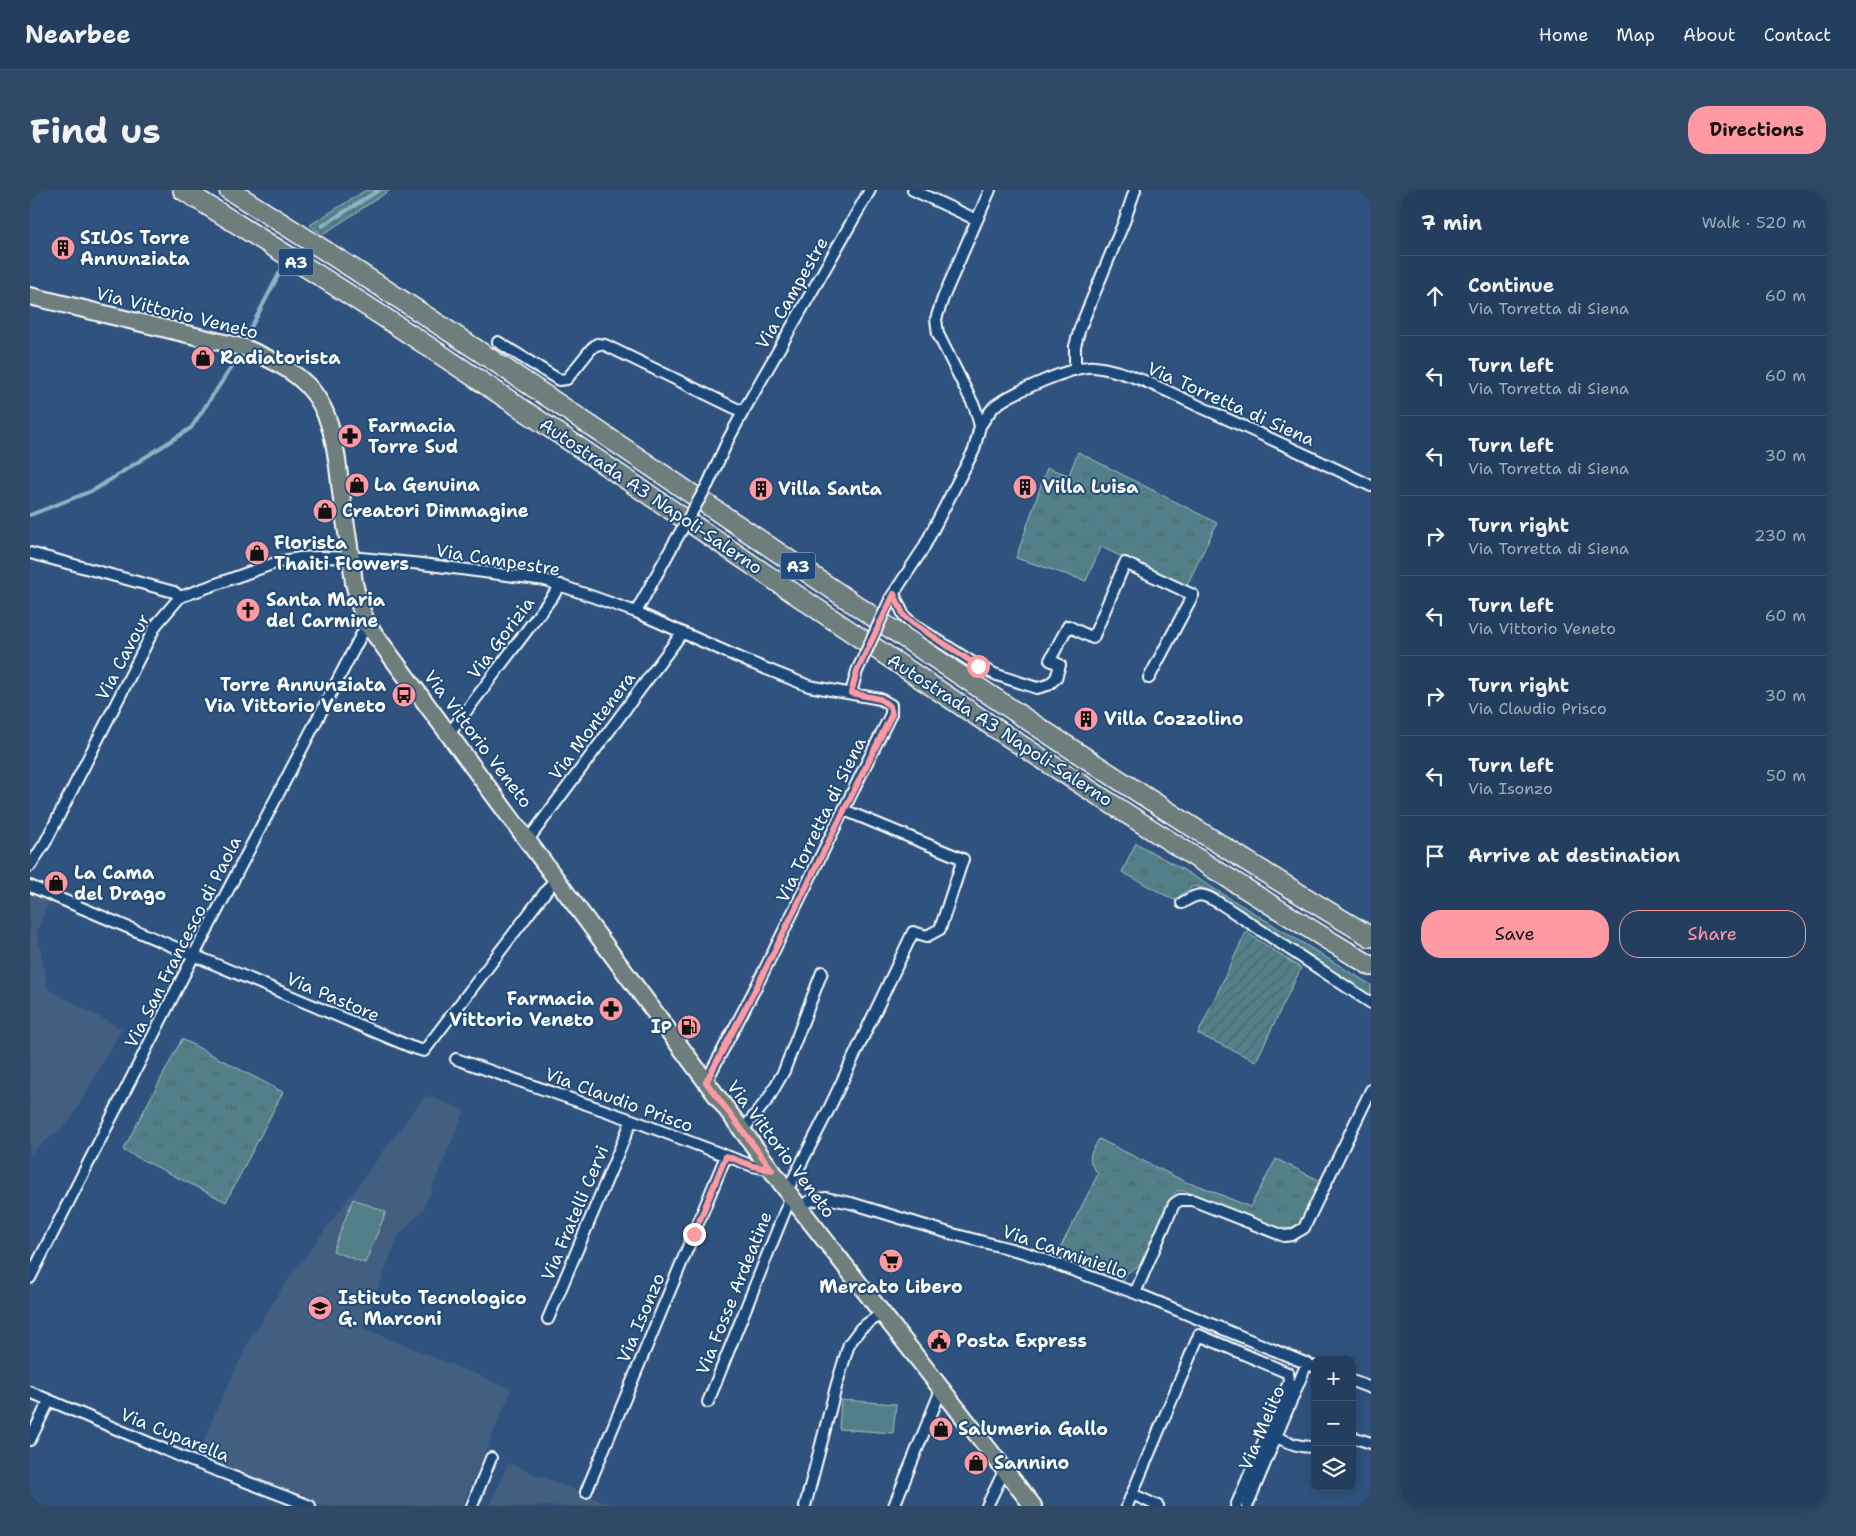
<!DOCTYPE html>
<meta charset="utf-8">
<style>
body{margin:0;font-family:"Shantell Sans",sans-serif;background:#2f4967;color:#f1f3f6}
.controls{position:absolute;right:15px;bottom:15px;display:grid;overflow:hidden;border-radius:10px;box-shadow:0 2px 12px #0003}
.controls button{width:45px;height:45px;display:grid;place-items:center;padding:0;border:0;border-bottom:1px solid #405773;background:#233e5e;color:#f1f3f6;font:25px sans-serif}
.stop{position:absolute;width:15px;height:15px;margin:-11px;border:4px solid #ff9aa2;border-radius:50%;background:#fff}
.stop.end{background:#ff9aa2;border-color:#fff;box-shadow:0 1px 5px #0008}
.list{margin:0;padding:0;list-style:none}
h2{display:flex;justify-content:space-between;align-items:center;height:65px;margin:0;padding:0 20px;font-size:21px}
h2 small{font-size:16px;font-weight:400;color:#a3aebc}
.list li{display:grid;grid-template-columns:32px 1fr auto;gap:15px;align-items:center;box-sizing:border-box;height:80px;padding:0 20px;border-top:1px solid #405773}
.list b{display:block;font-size:19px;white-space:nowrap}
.list p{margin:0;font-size:16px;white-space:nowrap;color:#a3aebc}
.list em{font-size:16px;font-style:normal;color:#a3aebc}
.actions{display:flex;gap:10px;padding:15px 20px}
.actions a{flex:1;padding:11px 0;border:1px solid #ff9aa2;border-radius:20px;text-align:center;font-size:18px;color:#ff9aa2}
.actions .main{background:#ff9aa2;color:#111}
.icon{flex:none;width:28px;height:28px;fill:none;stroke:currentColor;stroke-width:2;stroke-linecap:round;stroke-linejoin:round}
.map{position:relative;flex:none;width:1341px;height:1316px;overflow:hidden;border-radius:20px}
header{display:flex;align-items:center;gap:30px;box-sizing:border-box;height:70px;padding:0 25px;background:#233e5e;border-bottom:1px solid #405773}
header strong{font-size:24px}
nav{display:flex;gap:28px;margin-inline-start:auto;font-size:18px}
.intro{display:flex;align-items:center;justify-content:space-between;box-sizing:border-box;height:120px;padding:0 30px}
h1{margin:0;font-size:35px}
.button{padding:12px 22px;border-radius:20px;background:#ff9aa2;color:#111;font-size:18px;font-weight:700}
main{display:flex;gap:30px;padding:0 30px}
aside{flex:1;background:#233e5e;border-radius:20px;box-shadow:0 2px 12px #0003}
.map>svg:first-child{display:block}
.built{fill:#425e82}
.grass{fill:url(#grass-tufts);stroke:#a9c0c4}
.park{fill:#538088;stroke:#a9c0c4}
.garden{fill:url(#garden-furrows);stroke:#a9c0c4}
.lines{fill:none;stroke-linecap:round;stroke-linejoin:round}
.stream{stroke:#8fb1c5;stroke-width:4}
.street-casing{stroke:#fff;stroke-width:14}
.primary-casing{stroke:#fff;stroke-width:20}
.highway-casing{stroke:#fff;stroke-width:22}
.street{stroke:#1f4a7a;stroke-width:10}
.primary{stroke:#6d7e7c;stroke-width:16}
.highway{stroke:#6d7e7c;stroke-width:19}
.street-bridge-casing{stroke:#fff;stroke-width:14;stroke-linecap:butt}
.street-bridge{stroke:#1f4a7a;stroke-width:10}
.route{stroke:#ff9aa2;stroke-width:6}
.labels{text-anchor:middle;stroke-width:4;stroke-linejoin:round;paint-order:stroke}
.shield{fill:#1f4a7a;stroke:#bcc9d7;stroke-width:1}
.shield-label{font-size:16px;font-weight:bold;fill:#fff}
.poi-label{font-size:18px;font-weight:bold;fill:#fff;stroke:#1f4a7a;text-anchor:start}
.street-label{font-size:18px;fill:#fff;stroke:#1f4a7a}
</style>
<header>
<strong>Nearbee</strong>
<nav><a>Home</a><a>Map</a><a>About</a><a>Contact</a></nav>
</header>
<div class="intro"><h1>Find us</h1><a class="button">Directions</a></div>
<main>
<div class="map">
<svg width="1341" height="1316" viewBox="0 0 1341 1316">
<defs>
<pattern id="grass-tufts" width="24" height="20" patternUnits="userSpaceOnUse" patternTransform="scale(1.25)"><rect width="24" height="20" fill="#538088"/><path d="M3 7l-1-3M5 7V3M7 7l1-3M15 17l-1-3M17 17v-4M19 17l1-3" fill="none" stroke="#50666a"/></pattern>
<pattern id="garden-furrows" width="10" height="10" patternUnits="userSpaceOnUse" patternTransform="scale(1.25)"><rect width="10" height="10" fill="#538088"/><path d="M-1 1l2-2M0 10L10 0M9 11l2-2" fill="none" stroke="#50666a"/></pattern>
</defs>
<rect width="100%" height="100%" fill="#2f537e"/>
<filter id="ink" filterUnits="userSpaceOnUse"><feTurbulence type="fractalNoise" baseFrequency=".02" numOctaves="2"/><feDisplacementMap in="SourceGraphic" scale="10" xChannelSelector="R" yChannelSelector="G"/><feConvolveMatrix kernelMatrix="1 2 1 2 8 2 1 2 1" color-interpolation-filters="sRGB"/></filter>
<g filter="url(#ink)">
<path class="built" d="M0,702l19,8 -12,32 11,57 74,40 -53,93 -39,32z
M395,905l40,15 -42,100 -25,26 -35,92 149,61 -50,117h-139l-127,-46 21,-52 31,-65 34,-55z
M478,1273l106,43h-124z"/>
<path class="grass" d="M336,0h24l-68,45 -12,-10z
M1048,262l139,71 -31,64 -85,-40 -15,34 -70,-23 31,-90 22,7z
M1106,653l46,26 189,116v13l-159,-107 -18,-5 -20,14 -52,-28z
M152,849l101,53 -57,110 -103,-52z
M1069,949l89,44 12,3 50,21 26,-48 45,22c-8,20 -15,52 -42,48l-94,-38h-8l-6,7 -30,66 -14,9 -5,11 -67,-26 43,-84c-12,-16 -9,-18 1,-35z"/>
<path class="park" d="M323,1009l33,13 -21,51 -32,-12z
M811,1210l55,4 -3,29 -54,-4z"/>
<path class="garden" d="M1216,742l55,36 -45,93 -58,-27z"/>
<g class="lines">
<path class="stream" d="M292,36l57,-36
M215,149l35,-67
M0,325l64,-25 97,-62 46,-69"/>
<defs>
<path id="street" d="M883,0l64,30
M468,152l61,38 8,-1 24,-30 6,-5 8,1 138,67
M1045,180v-24l5,-18 44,-106 11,-32
M950,236c5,-7 10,-16 16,-21 16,-12 80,-41 99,-38 38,5 75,26 110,42 55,25 111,50 166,77
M678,294l20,-44 15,-28 127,-222
M0,363l144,39 6,5
M864,404l10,22 10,9 64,41 19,9 40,13 11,-3 8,-7 4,-13 -10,-5 18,-34 25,12 32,-75 68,32 -44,83
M860,409l33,-50 51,-99 6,-24 -5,-18 -37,-74 -2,-15 7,-21 47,-108
M606,422l37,-67
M821,503l6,-22
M419,544l112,-149
M498,650l154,-207
M0,676l15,-23 111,-218 24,-28 98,-35 22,-4 19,-1 42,1 61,6 123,16 91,32 113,50 60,24 71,13 11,6v9l-134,271 -51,97
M0,696l381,161 13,4 132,-173
M1152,713c18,-12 21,-9 39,1l150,99
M426,869l176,61 121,46 19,4
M712,941l26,-32 16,-28 38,-99
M757,1001l40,-78 86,-181 14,4 13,-7 23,-70 -119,-49
M769,1017l11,-6 16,-3 25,5 98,30 77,20 117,43 172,71
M0,1088l163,-321 174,-333
M1105,1103l39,-89 6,-4h12l92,36 8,-1 12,-7 67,-138
M518,1129l84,-199
M1322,1191l19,7
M0,1202l159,68 121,46
M678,1212l83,-206
M1246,1247c12,5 26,12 39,9
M1322,1247l19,6
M0,1250l19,-39
M556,1302l140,-336
M1102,1304l26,12
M442,1316l19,-48
M775,1316l31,-119 13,-43 12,-16 20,-14
M864,1316l47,-116
M957,1316l18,-37
M1097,1316l72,-171 89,38 1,9 -53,124
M1217,1316l60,-143"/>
<path id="primary" d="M0,106l215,52c23,10 45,20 62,37 29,30 30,77 35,115 4,28 9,55 12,83l6,23 7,18 432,583 234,299"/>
<path id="highway" d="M153,0c76,48 153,95 228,145 169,111 335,227 503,339 150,101 302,198 457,292
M199,0c386,240 751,514 1142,747"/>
</defs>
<use href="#street" class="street-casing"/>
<use href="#primary" class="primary-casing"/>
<use href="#highway" class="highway-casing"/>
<use href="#street" class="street"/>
<use href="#primary" class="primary"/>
<use href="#highway" class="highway"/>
<defs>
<path id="street-bridge" d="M643,355l35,-61
M827,481l32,-69"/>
</defs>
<use href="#street-bridge" class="street-bridge-casing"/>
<use href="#street-bridge" class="street-bridge"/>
</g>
</g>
<g class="lines" filter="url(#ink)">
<path class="route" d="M664,1044l32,-78 27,10 19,4 -66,-88 51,-96 135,-272 -2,-8 -10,-7 -29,-6 6,-22 37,-77 10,22 10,8 64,42"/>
</g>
<defs>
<symbol id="building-disc" viewBox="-11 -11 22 22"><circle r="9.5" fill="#ff9aa2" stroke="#1f4a7a"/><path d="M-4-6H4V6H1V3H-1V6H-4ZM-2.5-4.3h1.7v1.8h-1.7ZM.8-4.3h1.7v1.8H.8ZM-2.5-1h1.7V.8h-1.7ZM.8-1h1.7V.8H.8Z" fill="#111"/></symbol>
<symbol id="shop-disc" viewBox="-11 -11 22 22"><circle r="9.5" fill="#ff9aa2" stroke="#1f4a7a"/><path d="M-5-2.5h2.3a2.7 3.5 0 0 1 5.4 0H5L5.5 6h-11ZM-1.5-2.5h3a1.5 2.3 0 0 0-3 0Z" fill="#111"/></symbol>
<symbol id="pharmacy-disc" viewBox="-11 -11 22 22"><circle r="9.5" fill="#ff9aa2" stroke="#1f4a7a"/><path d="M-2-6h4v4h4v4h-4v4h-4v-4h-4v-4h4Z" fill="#111"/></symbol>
<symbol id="church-disc" viewBox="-11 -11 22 22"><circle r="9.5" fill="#ff9aa2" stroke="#1f4a7a"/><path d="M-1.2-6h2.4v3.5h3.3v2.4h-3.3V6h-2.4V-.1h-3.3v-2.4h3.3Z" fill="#111"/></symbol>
<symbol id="bus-disc" viewBox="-11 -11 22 22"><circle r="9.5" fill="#ff9aa2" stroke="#1f4a7a"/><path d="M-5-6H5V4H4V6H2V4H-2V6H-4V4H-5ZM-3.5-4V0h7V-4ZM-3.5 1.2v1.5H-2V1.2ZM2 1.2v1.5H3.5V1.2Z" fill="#111"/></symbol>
<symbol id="fuel-disc" viewBox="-11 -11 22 22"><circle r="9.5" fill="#ff9aa2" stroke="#1f4a7a"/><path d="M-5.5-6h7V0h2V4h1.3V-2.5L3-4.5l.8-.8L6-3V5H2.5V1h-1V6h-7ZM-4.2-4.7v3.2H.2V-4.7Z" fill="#111"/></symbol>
<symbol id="supermarket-disc" viewBox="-11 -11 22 22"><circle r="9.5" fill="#ff9aa2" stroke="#1f4a7a"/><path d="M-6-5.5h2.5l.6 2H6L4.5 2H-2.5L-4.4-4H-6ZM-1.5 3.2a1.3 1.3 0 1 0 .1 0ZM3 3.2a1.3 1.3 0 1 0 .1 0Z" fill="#111"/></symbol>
<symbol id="school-disc" viewBox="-11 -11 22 22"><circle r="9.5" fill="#ff9aa2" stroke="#1f4a7a"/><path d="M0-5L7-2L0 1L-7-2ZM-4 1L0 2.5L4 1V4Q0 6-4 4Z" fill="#111"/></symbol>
<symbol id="civic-disc" viewBox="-11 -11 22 22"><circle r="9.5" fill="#ff9aa2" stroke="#1f4a7a"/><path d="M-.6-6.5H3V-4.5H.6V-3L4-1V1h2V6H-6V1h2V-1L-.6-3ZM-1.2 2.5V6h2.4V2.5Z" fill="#111"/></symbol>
</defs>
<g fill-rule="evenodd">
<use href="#building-disc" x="19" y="44" width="28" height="28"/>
<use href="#shop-disc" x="159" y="154" width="28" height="28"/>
<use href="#pharmacy-disc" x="306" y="232" width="28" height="28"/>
<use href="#shop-disc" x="313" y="281" width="28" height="28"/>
<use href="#building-disc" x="981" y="283" width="28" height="28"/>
<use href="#building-disc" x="717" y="285" width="28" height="28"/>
<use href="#shop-disc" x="281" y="307" width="28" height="28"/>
<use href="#shop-disc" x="213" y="349" width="28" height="28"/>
<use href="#church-disc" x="204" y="406" width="28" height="28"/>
<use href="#bus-disc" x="360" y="491" width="28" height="28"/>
<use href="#building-disc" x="1042" y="515" width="28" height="28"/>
<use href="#shop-disc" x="12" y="679" width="28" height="28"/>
<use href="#pharmacy-disc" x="567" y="805" width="28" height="28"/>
<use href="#fuel-disc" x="645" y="823" width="28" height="28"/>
<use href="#supermarket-disc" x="847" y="1057" width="28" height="28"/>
<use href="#school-disc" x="276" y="1104" width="28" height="28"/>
<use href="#civic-disc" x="895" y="1137" width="28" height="28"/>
<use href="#shop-disc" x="897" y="1225" width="28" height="28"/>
<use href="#shop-disc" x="932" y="1259" width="28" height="28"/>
</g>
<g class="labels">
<g class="shield">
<rect x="248.5" y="58.5" width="35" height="27" rx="4"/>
<rect x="750.5" y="362.5" width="35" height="27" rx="4"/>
</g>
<g class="shield-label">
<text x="266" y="78">A3</text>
<text x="768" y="382">A3</text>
</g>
<g class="poi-label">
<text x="50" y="54">SILOS Torre<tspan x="50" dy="21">Annunziata</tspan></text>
<text x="190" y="174">Radiatorista</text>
<text x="338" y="242">Farmacia<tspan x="338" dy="21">Torre Sud</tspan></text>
<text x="344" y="301">La Genuina</text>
<text x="1012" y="303">Villa Luisa</text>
<text x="748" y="305">Villa Santa</text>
<text x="312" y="327">Creatori Dimmagine</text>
<text x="244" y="359">Florista<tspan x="244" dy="21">Thaiti Flowers</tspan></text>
<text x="236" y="416">Santa Maria<tspan x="236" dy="21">del Carmine</tspan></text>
<text x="356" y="501" text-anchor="end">Torre Annunziata<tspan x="356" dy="21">Via Vittorio Veneto</tspan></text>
<text x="1074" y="535">Villa Cozzolino</text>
<text x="44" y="689">La Cama<tspan x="44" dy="21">del Drago</tspan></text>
<text x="564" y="815" text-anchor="end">Farmacia<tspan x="564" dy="21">Vittorio Veneto</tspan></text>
<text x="642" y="843" text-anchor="end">IP</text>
<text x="861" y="1103" text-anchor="middle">Mercato Libero</text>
<text x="308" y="1114">Istituto Tecnologico<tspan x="308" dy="21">G. Marconi</tspan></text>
<text x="926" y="1157">Posta Express</text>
<text x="928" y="1245">Salumeria Gallo</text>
<text x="964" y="1279">Sannino</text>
</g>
<g class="street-label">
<text transform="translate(762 103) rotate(-60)" y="6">Via Campestre</text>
<text transform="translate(147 123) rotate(14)" y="6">Via Vittorio Veneto</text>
<text transform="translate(1201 214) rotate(24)" y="6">Via Torretta di Siena</text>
<text transform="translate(621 306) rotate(34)" y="6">Autostrada A3 Napoli-Salerno</text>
<text transform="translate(468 370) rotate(9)" y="6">Via Campestre</text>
<text transform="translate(471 448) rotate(-53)" y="6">Via Gorizia</text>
<text transform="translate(93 467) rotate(-62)" y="6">Via Cavour</text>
<text transform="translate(562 536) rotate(-53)" y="6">Via Montenera</text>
<text transform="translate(970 540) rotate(33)" y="6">Autostrada A3 Napoli-Salerno</text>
<text transform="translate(448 549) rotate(53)" y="6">Via Vittorio Veneto</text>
<text transform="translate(791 630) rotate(-64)" y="6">Via Torretta di Siena</text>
<text transform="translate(153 752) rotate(-63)" y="6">Via San Francesco di Paola</text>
<text transform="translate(303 807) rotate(23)" y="6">Via Pastore</text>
<text transform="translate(589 910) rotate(20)" y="6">Via Claudio Prisco</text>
<text transform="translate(751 959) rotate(53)" y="6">Via Vittorio Veneto</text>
<text transform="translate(545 1023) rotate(-67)" y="6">Via Fratelli Cervi</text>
<text transform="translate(1035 1062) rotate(19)" y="6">Via Carminiello</text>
<text transform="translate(704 1103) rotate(-68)" y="6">Via Fosse Ardeatine</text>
<text transform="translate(611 1128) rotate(-67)" y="6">Via Isonzo</text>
<text transform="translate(1232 1238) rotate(-67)" y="6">Via Melito</text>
<text transform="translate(145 1245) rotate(22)" y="6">Via Cuparella</text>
</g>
</g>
</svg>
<div class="controls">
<button>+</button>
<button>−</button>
<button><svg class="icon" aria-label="layers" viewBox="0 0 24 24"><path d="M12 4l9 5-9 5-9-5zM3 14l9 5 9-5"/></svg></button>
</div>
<div class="stop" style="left:948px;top:476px"></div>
<div class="stop end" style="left:664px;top:1044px"></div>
</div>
<aside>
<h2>7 min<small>Walk · 520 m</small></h2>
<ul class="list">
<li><svg class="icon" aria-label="ahead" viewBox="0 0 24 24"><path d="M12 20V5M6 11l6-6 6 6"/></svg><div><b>Continue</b><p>Via Torretta di Siena</p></div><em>60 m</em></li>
<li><svg class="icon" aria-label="left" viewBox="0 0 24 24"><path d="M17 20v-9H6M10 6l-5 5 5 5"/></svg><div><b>Turn left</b><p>Via Torretta di Siena</p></div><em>60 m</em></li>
<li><svg class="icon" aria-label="left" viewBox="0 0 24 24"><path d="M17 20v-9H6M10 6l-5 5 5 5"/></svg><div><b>Turn left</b><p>Via Torretta di Siena</p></div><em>30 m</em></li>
<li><svg class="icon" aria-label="right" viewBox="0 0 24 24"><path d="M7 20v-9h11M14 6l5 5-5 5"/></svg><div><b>Turn right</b><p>Via Torretta di Siena</p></div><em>230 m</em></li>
<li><svg class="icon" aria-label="left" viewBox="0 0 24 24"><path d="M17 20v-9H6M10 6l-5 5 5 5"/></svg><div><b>Turn left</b><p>Via Vittorio Veneto</p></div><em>60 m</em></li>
<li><svg class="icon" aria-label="right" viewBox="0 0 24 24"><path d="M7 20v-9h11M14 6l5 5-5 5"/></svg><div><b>Turn right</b><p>Via Claudio Prisco</p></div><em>30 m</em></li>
<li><svg class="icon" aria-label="left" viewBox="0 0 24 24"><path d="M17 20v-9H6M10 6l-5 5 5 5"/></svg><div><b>Turn left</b><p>Via Isonzo</p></div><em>50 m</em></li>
<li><svg class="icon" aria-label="arrive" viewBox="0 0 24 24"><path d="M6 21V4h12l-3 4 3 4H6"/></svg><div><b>Arrive at destination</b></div></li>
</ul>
<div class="actions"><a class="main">Save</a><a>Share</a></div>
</aside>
</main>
